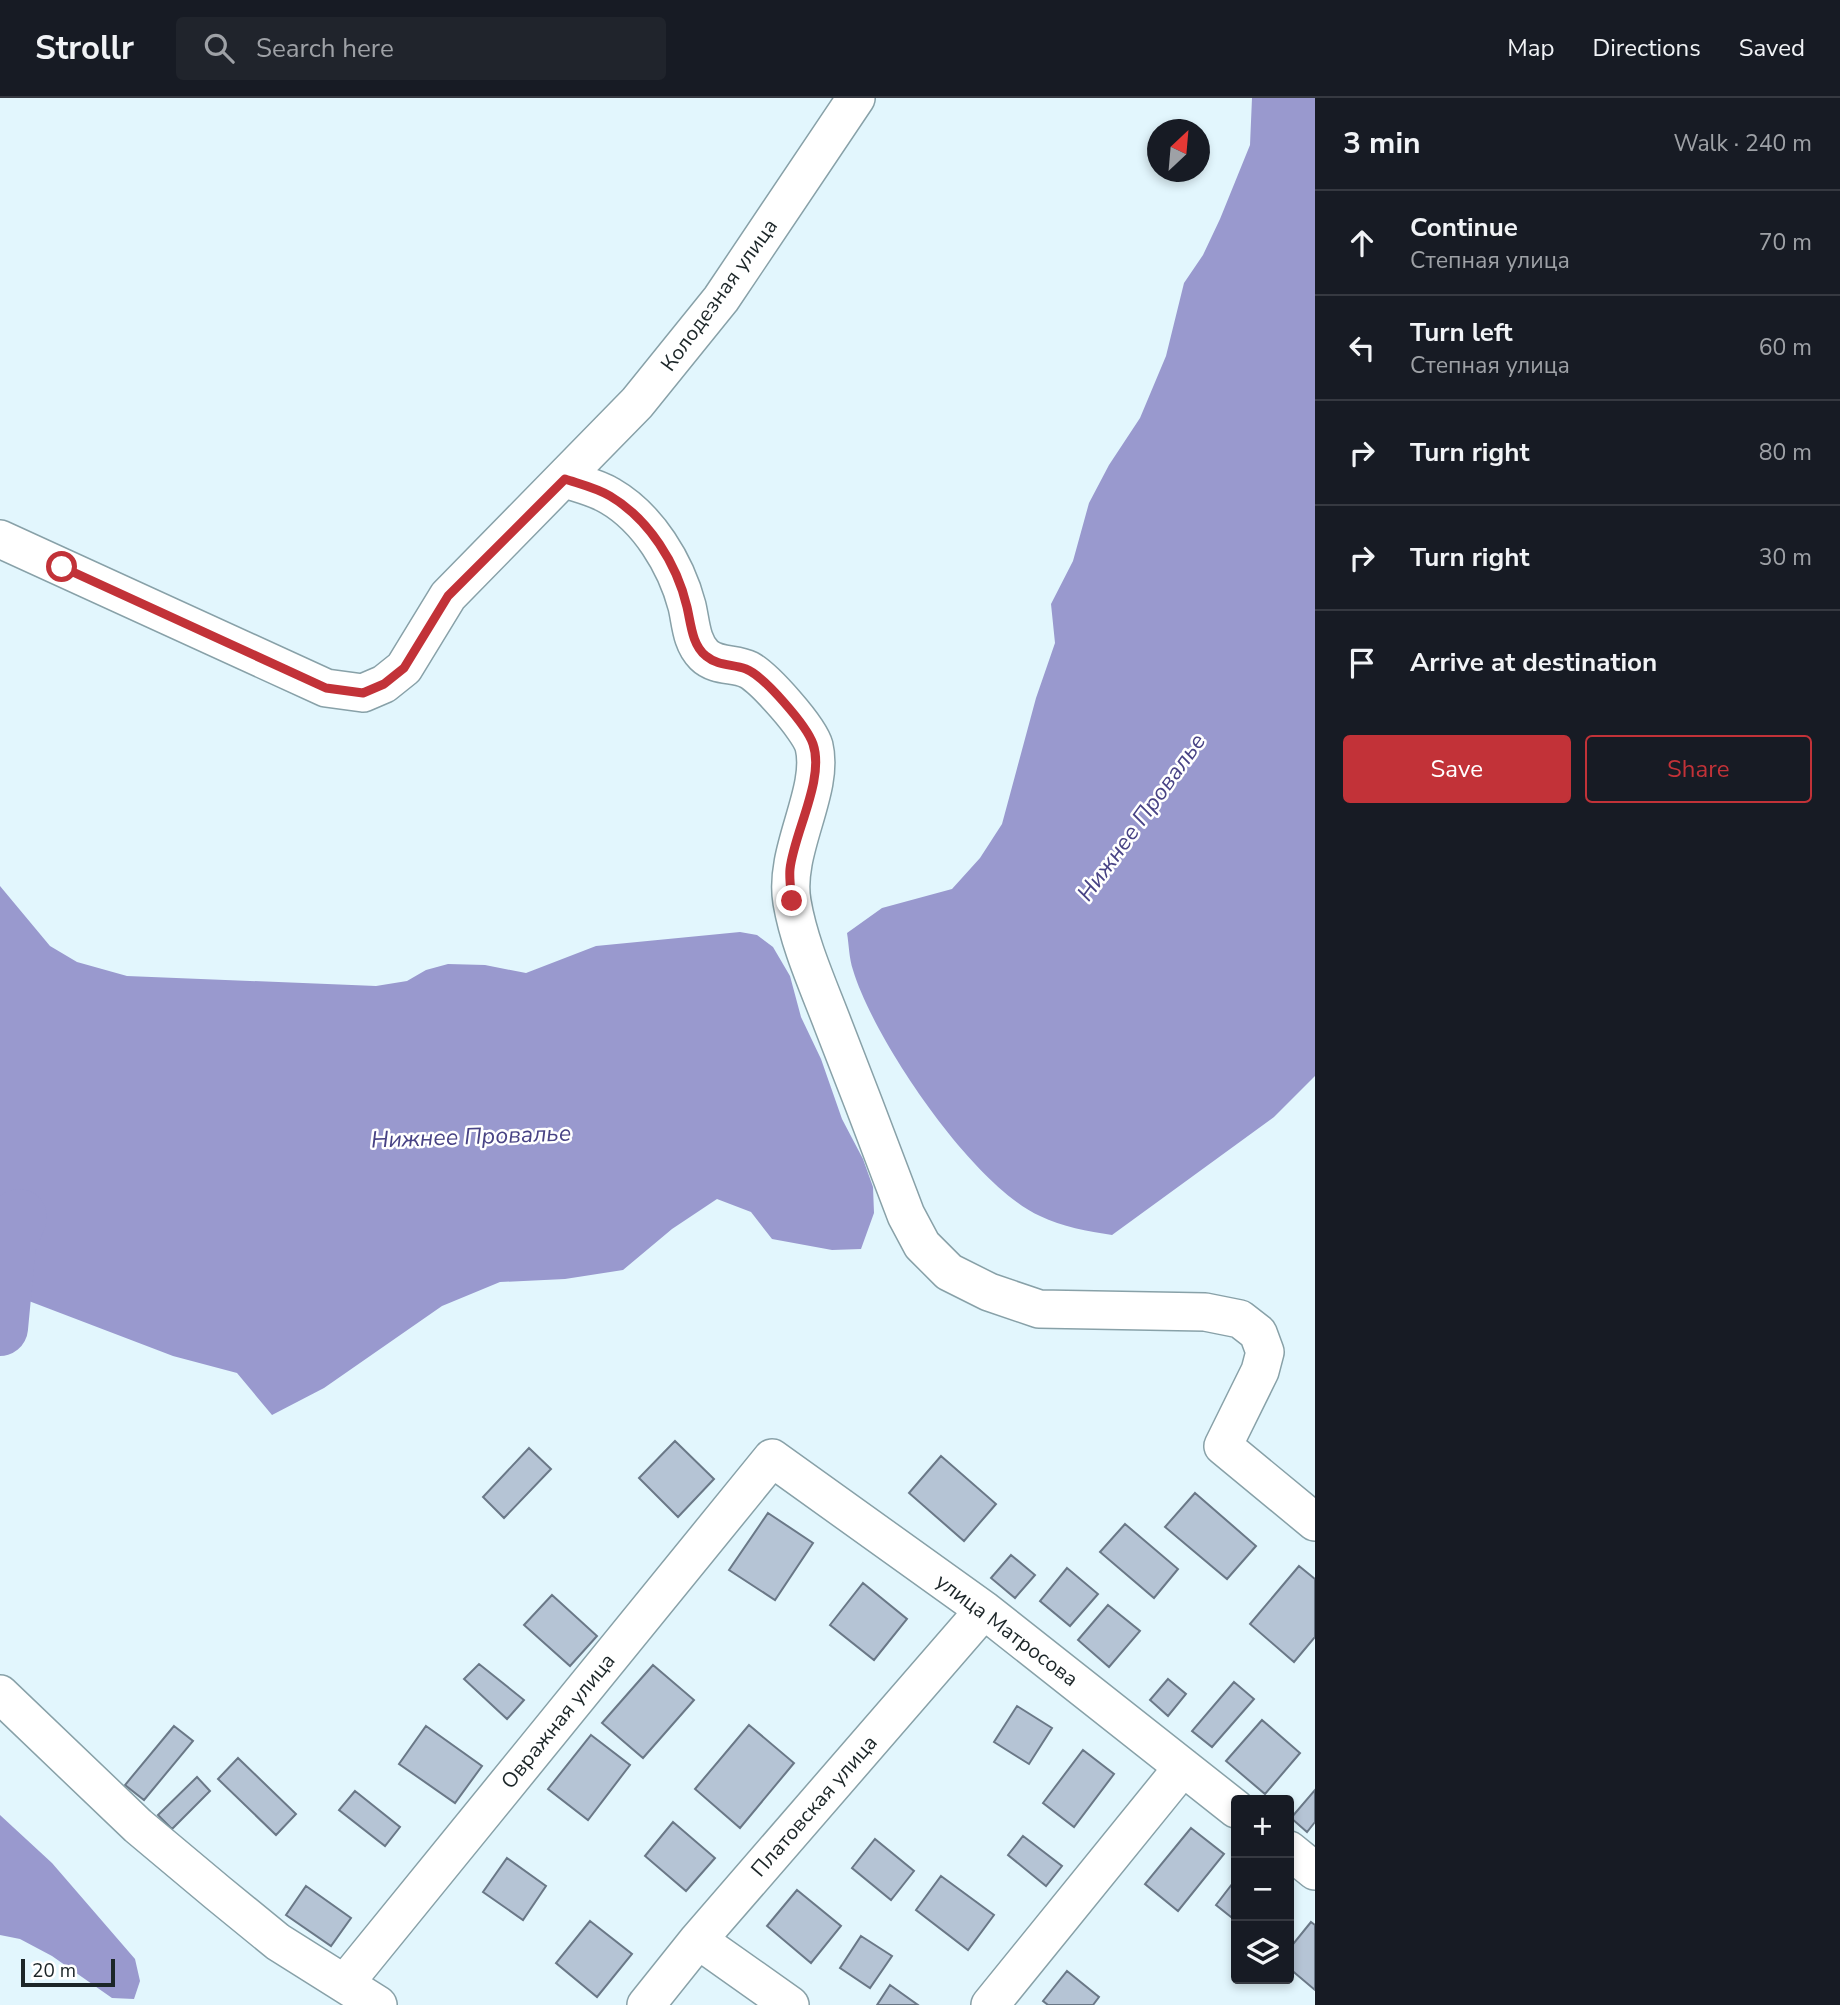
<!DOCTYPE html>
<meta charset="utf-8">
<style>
body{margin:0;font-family:"Nunito Sans",sans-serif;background:#20242c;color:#f1f3f6}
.controls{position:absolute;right:21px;bottom:21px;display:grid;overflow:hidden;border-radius:7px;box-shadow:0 4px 10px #0003}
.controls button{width:63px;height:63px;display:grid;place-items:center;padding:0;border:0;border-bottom:2px solid #363941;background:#171b24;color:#f1f3f6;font:35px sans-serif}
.compass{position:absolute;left:1147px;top:21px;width:63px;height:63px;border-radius:50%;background:#171b24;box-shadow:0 4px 10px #0003;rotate:26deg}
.scale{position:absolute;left:21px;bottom:18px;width:94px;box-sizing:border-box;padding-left:7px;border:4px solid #1c2628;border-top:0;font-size:19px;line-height:24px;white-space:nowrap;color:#1c2628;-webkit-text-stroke:5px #fff;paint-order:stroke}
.stop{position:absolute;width:21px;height:21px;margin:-16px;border:5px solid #c23238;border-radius:50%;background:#fff}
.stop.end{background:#c23238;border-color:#fff;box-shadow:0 2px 7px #0008}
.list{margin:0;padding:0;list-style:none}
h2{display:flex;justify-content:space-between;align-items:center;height:91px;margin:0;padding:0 28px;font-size:30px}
h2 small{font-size:23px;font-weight:400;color:#9ea1a6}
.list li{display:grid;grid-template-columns:46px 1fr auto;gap:21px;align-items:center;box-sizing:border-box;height:105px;padding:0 28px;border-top:2px solid #363941}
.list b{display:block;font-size:26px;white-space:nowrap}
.list p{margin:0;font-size:23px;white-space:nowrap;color:#9ea1a6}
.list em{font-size:23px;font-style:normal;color:#9ea1a6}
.actions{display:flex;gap:14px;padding:21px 28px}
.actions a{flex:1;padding:16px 0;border:2px solid #c23238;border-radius:7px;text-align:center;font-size:24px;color:#c23238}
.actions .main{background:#c23238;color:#fff}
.icon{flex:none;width:38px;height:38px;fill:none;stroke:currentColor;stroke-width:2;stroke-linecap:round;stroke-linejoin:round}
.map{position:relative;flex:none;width:1315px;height:1907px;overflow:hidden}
header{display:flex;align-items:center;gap:42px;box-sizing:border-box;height:98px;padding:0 35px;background:#171b24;border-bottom:2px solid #363941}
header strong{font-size:33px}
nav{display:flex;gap:38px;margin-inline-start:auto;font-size:24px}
.search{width:490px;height:63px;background:#20242c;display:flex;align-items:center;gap:18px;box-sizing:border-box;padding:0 24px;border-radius:7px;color:#9ea1a6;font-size:26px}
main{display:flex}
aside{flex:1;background:#171b24}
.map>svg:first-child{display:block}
.water{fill:#9999ce}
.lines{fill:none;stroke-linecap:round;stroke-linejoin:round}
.river{stroke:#9999ce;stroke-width:56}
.building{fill:#b5c4d5;stroke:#6a7887;stroke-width:2}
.street-casing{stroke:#88a1a8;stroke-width:40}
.street{stroke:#fff;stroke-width:37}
.route{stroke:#c23238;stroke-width:9}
.labels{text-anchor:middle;stroke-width:5;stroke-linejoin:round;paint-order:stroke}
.street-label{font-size:21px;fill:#1c2628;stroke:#fff}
.water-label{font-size:23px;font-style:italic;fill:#484385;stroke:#fff}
</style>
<header>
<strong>Strollr</strong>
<div class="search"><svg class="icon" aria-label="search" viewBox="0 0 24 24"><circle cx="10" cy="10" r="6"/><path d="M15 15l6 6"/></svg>Search here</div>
<nav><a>Map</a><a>Directions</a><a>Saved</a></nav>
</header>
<main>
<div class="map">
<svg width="1315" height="1907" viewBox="0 0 1315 1907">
<rect width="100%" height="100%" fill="#e2f6fd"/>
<path class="water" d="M1252,0h63v978l-41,41 -162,118c-24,-4 -50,-8 -72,-19 -67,-30 -166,-176 -187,-246 -4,-12 -4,-25 -6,-37l35,-25 70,-19 28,-31 22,-34 34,-126 19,-55 -4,-39 22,-43 16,-58 20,-38 31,-47 26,-62 18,-73 19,-28 17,-36 30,-74z
M0,788l50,60 27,16 50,14 249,10 31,-5 19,-11 22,-6 37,1 41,8 70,-27 144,-14 17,3 16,12 17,29 11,41 20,42 21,60 21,40 10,28 1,26 -13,36 -29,1 -60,-11 -21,-27 -34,-13 -45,30 -49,41 -58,9 -65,3 -58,24 -118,82 -52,27 -35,-42 -64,-17 -173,-66z
M0,1717l52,48 83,96 5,22 -6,18 -22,-1 -60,-42 -32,-17 -20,-4z"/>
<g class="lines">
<path class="river" d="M0,1230l8,-84 11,-27"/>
</g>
<path class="building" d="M675,1343l39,38 -36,38 -39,-39z
M529,1350l22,21 -47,49 -21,-21z
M941,1358l55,48 -32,37 -55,-48z
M1195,1395l61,53 -29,33 -62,-52z
M768,1415l45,30 -38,57 -46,-30z
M1125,1426l53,45 -24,29 -54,-46z
M1011,1457l24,20 -20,23 -24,-20z
M1299,1468l16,13v58l-21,25 -44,-38z
M1067,1470l31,26 -28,32 -30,-25z
M863,1485l44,36 -33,41 -44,-35z
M552,1497l45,41 -27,30 -46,-41z
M1108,1507l32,26 -31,36 -31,-27z
M479,1566l45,36 -17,19 -43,-40z
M653,1567l41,35 -51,58 -41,-35z
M1168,1581l18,15 -18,22 -18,-16z
M1234,1584l20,17 -42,48 -20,-16z
M1017,1608l35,22 -23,36 -35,-22z
M1262,1622l38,33 -35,41 -39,-33z
M749,1627l45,38 -54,65 -45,-39z
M174,1628l19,15 -49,59 -19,-15z
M426,1628l56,40 -27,37 -56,-39z
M591,1637l39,30 -42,55 -40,-31z
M1083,1652l31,24 -40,53 -31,-24z
M238,1660l58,56 -20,21 -58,-56z
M197,1679l13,14 -38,38 -14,-14z
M1315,1692v32l-8,10 -16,-14z
M355,1693l45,36 -15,19 -46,-36z
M673,1724l42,36 -29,33 -41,-35z
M1191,1730l33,26 -46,57 -33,-27z
M1023,1738l39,30 -16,20 -38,-31z
M875,1741l39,32 -23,29 -39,-32z
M507,1760l39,28 -23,34 -40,-28z
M941,1778l53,39 -26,35 -52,-40z
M1236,1781v42l-20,-16z
M306,1788l45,32 -20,28 -45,-31z
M797,1792l44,36 -30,37 -44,-37z
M590,1823l42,33 -35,43 -41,-34z
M1311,1824l4,3v65l-26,-22v-19z
M861,1838l31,20 -22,32 -30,-20z
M1067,1873l32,26 -6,8h-45l-5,-4z
M890,1887l28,20h-41z"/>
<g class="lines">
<defs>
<path id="street" d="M565,381c15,5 32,9 45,17 38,22 66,68 77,110 4,17 4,36 17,49 12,12 31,8 45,15 16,9 60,58 65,76 11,45 -31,105 -22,156 7,41 25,81 40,120 25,64 50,129 74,193l16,30 27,27 40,20 50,17 166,3 35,7 18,14 7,19 -5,19 -37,75 92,76
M0,441l326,149 37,5 21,-9 20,-16 44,-72 189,-193 84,-104 135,-201
M0,1596l138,132 80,67 60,49 100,63
M1289,1752l26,21
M698,1842l92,65
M345,1885l427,-525 212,152 252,199
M646,1907l52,-65 286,-330
M990,1907l193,-238"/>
</defs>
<use href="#street" class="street-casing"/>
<use href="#street" class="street"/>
</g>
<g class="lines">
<path class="route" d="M62,469l264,121 37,5 21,-9 20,-16 44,-72 117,-117c15,5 32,9 45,17 39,23 67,68 77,111 4,17 5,38 19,49 12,10 26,8 40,13 18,7 61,57 67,75 12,35 -19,89 -23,125 -1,10 1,22 2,32"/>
</g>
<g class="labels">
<g class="street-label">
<text transform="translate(719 197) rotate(-54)" y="7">Колодезная улица</text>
<text transform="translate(1007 1532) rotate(37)" y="7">улица Матросова</text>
<text transform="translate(558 1623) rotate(-51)" y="7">Овражная улица</text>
<text transform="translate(814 1708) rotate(-49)" y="7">Платовская улица</text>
</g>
<g class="water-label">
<text transform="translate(1141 719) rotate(-54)" y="8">Нижнее Провалье</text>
<text transform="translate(471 1038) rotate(-2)" y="8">Нижнее Провалье</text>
</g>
</g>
</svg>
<div class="controls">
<button>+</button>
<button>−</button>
<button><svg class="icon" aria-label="layers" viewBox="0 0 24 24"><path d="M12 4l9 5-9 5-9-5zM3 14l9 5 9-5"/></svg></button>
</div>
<svg class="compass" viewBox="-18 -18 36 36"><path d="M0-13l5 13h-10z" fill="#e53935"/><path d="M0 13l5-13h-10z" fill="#9ea1a6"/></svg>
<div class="scale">20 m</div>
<div class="stop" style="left:62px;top:469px"></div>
<div class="stop end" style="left:792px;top:803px"></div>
</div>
<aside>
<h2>3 min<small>Walk · 240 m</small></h2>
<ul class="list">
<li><svg class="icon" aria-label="ahead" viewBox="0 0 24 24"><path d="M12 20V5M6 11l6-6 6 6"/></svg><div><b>Continue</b><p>Степная улица</p></div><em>70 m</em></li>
<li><svg class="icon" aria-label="left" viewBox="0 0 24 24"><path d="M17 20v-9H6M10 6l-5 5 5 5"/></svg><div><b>Turn left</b><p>Степная улица</p></div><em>60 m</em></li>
<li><svg class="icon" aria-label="right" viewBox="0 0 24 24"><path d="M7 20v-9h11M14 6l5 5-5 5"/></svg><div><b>Turn right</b></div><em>80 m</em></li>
<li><svg class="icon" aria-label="right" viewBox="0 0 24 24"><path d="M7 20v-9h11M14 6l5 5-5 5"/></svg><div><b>Turn right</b></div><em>30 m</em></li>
<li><svg class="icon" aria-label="arrive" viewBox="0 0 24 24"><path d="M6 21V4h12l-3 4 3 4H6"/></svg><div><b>Arrive at destination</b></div></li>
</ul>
<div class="actions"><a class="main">Save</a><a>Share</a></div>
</aside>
</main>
